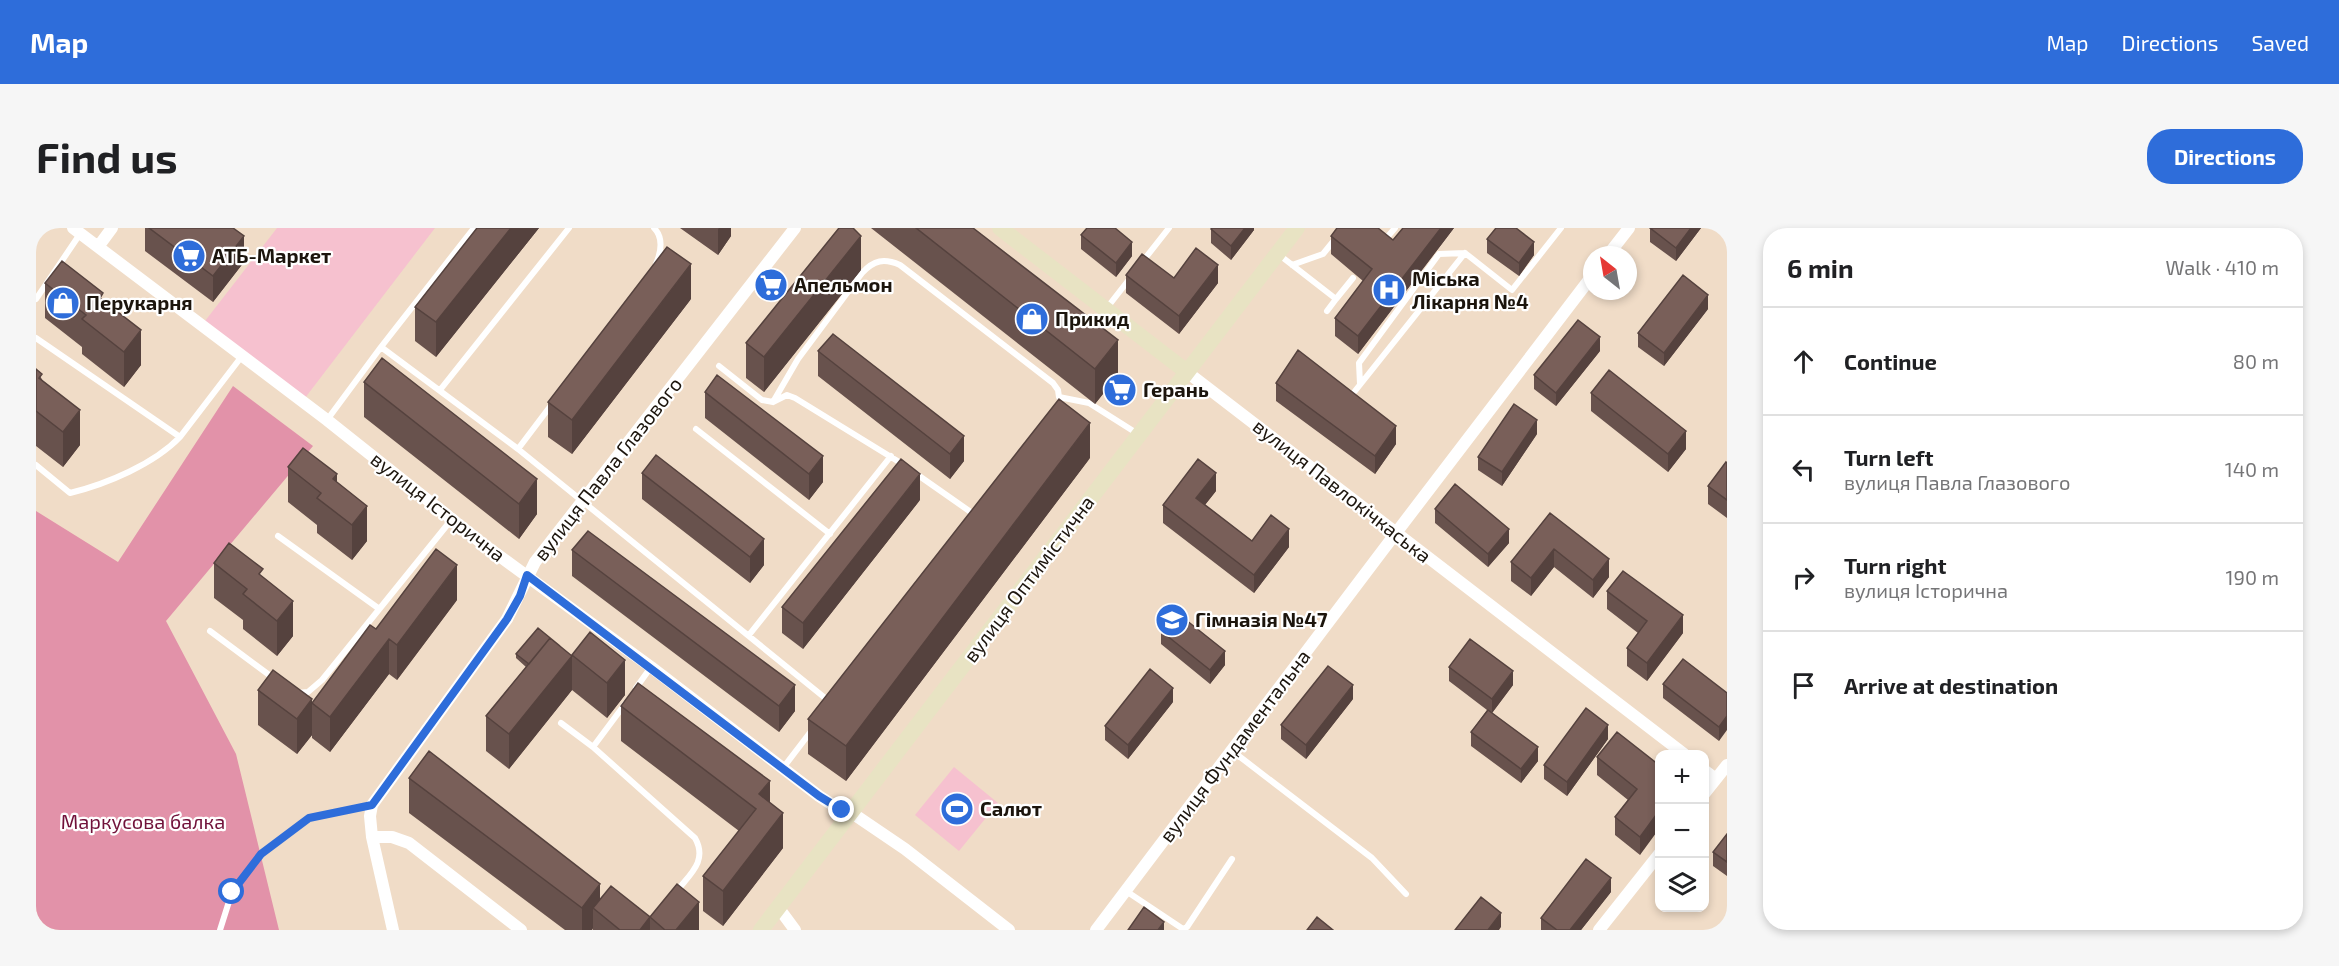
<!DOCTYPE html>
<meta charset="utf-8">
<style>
body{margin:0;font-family:"Exo 2",sans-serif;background:#f6f6f6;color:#202124}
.controls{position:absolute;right:18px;bottom:18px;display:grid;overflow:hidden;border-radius:12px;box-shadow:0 3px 9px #0003}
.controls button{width:54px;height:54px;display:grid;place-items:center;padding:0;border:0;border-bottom:2px solid #e0e0e0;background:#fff;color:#202124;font:30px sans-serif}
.compass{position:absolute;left:1547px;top:18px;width:54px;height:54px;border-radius:50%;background:#fff;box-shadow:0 3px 9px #0003;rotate:329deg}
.stop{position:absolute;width:18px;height:18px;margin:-14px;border:4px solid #2e6dda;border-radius:50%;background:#fff}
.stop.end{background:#2e6dda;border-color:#fff;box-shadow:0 2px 6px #0008}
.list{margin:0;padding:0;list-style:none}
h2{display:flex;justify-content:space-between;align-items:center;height:78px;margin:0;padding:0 24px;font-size:26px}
h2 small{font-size:20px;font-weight:400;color:#757577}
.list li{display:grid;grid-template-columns:39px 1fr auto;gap:18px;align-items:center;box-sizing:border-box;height:108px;padding:0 24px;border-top:2px solid #e0e0e0}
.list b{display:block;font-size:22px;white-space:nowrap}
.list p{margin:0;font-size:20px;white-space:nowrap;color:#757577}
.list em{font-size:20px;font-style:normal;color:#757577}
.icon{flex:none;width:33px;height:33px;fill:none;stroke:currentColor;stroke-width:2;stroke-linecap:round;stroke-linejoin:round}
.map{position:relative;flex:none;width:1691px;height:702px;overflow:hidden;border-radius:24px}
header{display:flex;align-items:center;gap:36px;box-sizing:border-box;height:84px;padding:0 30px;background:#2e6dda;color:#fff}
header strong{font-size:28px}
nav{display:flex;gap:33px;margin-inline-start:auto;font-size:21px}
.intro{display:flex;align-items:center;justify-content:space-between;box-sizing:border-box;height:144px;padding:0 36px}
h1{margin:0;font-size:42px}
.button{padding:15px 27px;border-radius:24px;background:#2e6dda;color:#fff;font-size:21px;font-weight:700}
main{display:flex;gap:36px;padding:0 36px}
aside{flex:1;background:#fff;border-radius:24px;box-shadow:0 3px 9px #0003}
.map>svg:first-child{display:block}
.green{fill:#f6c1cf}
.forest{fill:#e292a9}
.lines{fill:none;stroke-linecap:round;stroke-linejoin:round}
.lane{stroke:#fff;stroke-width:6}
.street{stroke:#fff;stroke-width:12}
.secondary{stroke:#e8e3c3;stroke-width:16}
.wall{fill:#68524d}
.shaded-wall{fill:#55423e}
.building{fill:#795f59;stroke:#55423e;stroke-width:1.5}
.route{stroke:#2e6dda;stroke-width:8}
.labels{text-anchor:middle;stroke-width:4.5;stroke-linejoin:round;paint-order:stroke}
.poi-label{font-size:20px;font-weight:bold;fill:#1c150d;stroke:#fff;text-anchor:start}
.street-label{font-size:20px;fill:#1c150d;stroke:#fff}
.park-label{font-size:20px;fill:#71123a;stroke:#fff}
</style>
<header>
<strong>Map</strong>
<nav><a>Map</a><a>Directions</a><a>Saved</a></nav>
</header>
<div class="intro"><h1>Find us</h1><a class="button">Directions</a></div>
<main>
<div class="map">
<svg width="1691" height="702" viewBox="0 0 1691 702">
<rect width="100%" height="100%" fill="#f0dcc7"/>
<path class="green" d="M241,0h158l-130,170 -100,-77z
M918,539l44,36 -39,48 -44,-36z"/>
<path class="forest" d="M197,158l80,60 -147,175 70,133 43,176h-243v-419l82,51z"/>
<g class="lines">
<path class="lane" d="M618,0c10,10 7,24 2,36
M1347,14l12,-14
M1242,26l58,45 17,-21
M1107,33l26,-33
M1256,37l31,-11 13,-16
M0,71l44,-65
M1070,81l25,-32
M1291,83l9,-12
M0,110l144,99
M345,119l137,102 312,253
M683,138l43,34 11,2 14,-7 8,3 109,67
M1324,156l-1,-21 80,-109 26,-1
M404,162l129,-162
M1319,163l110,-138 47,37 49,-62
M737,174l25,-43 64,-86c12,-13 22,-15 38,-8l153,118 5,7 1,7 30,6 49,31
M291,192l54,-73 93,-119
M660,201l134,105
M482,221l34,-45
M0,237l34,28c37,-9 84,-29 110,-56l62,-81
M879,245l60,42
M242,308l100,72
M174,403l66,49
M713,407l142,-179
M600,460l15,-21
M261,465l11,-1 14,-12 130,-161
M525,495l32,24 102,91c13,23 -5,36 -19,54
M557,519l32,-43
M1195,522l141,108 34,36
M747,540l29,-38
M1090,663l57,38 4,-2 45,-68
M184,702l12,-38 29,-38 48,-36 63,-13"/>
<path class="street" d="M37,0l254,192 156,124 168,123 168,129 17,11 16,6 53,36 104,81
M62,19l14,-19
M1572,27l21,-27
M1151,144l497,382
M1668,542l12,9
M1668,566l23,-29
M336,609l21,93
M742,679l17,23
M485,702l-112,-87 -17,-6h-20l-2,-21 2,-11 135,-186 28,-57 260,-334
M1060,702l287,-380 209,-274
M1563,702l61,-77"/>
<path class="secondary" d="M964,0l187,144
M725,702l536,-702"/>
</g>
<path class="wall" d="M109,0h88l11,34 -31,40 -68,-51z
M441,0h62l-103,129 -21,-16v-34z
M644,0h51v8l-13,19z
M835,0h102l145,147 -23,29z
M1218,0v2l-23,30 -20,-17v-14z
M1367,0h51l-96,126 -23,-18v-18l28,-37 -32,-27v-18l62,4z
M1614,0h51l-25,33 -26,-19z
M1045,7l51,21 -16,21 -35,-28z
M1451,11l47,16 -15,21 -32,-23z
M825,42l-97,122 -18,-14v-35z
M1090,47l48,3 44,5 -39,51 -53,-41z
M9,55l58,17 38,65 -17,22 -42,-33v-7l-37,-29z
M655,71l-119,155 -24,-17v-35z
M1672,81l-44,57 -26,-19v-14z
M782,123l146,110 -14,18 -132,-103z
M1564,123l-44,55 -22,-17v-14z
M0,141l44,76 -17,22 -27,-21z
M328,154l173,132 -18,25 -155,-122z
M1240,155l120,61 -21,30 -99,-73z
M669,164l118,90 -14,18 -104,-82z
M1555,165l95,56 -18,23 -77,-61z
M1501,206l-35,52 -24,-16v-13z
M1054,230l-244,323 -38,-27v-35z
M1691,235v55l-19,-14v-18z
M252,239l49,15 30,59 -15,19 -35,-27v-8l-29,-23z
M606,245l122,92 -14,18 -108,-84z
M1180,263l-11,14 47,36 37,6 -35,46 -91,-70v-18z
M884,272l-117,149 -21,-16v-26z
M1399,281l74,34 -21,24 -53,-44z
M1514,285l59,64 -16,21 -39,-31 -23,29 -20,-15v-19z
M536,322l223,161 -16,21 -207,-156z
M178,335l49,14 30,59 -16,20 -34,-27v-9l-29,-22z
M1571,363l76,42 -36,48 -20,-15v-18l11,-15 -31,-24z
M421,372l-60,80 -8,-6 -59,78 -18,-14v-3l-15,19 -39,-29v-35l54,13 64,-74z
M1125,403l64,34 -15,19 -49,-40z
M480,426l56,1 53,40 -18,23 -35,-28 -63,79 -23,-18v-35l40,-49 -10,-9z
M1413,439l64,18 -21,28 46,48 -17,22 -50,-37v-14l16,-22 -38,-29z
M1627,456l64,9 -8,48 -56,-43z
M1317,471l-47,60 -25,-20v-14z
M1137,474l-45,57 -23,-19v-14z
M585,478l149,97 13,45 -60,78 -20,-15v-35l36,-45 -118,-90z
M1572,511l-41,57 -23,-17v-14z
M1561,529l62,8 -19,90 -25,-20v-18l13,-17 -31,-25z
M373,550l191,122 50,17 49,13h-106v-2l-1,2h-27l-156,-117z
M1691,606v42l-14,-10v-14z
M1575,664l-30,38h-40v-12z"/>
<path class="shaded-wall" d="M475,0h28l-103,129v-35z
M683,0h12v8l-13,19v-26z
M1209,0h9v2l-23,30v-14z
M1405,0h13l-96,126v-18z
M1655,0h10l-25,33v-13z
M208,8v26l-31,40v-26z
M825,8v34l-97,122v-35z
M1096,14v14l-16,21v-14z
M1498,14v13l-15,21v-13z
M655,36v35l-119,155v-34z
M1182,37v18l-39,51v-18z
M1672,67v14l-44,57v-13z
M105,102v35l-17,22v-35z
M1564,109v14l-44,55v-13z
M1082,112v35l-23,29v-35z
M44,182v35l-17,22v-35z
M1501,192v14l-35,52v-14z
M1054,195v35l-244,323v-35z
M1360,198v18l-21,30v-18z
M1650,203v18l-18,23v-18z
M928,208v25l-14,18v-25z
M787,228v26l-14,18v-26z
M1180,245v18l-20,25v-18z
M301,246v35l-4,-30z
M884,246v26l-117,149v-26z
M501,251v35l-18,25v-35z
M331,278v35l-15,19v-35z
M1253,301v18l-35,46v-18z
M1473,301v14l-21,24v-13z
M728,311v26l-14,18v-26z
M1518,321v18l-23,29v-18z
M1573,331v18l-16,21v-18z
M421,337v35l-60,80v-35z
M257,373v35l-16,20v-35z
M1647,387v18l-36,48v-18z
M353,411v35l-59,78v-35z
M1189,423v14l-15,19v-14z
M536,428v34l-63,79v-35z
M589,432v35l-18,23v-35z
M1477,443v14l-21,28v-14z
M759,457v26l-16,21v-26z
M1317,457v14l-47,60v-14z
M1137,460v14l-45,57v-14z
M276,471v36l-15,19v-35z
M1691,488v14l-8,11v-14z
M1572,497v14l-41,57v-14z
M1502,519v14l-17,22v-14z
M734,553v35l-11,-22z
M1623,583v18l-19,26v-18z
M747,585v35l-60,78v-35z
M1575,650v14l-30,38h-11z
M564,656v29l-7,-5v20l-1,2h-10v-22z
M663,674v28h-23z
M1465,685v14l-2,3h-11z
M614,689v13h-10z
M1128,694v8h-6z"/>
<path class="building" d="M113,0h84l11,8 -31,40z
M441,0h34l-75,94 -21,-15z
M803,0h14l8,8 -97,121 -18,-14z
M880,0h57l145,112 -23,29z
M1051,0h28l17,14 -16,21 -35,-28z
M1176,0h33l-14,18 -20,-17z
M1301,0h41l15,12 10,-12h38l-83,108 -23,-18 37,-49 -41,-33z
M1460,0h20l18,14 -15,21 -32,-24z
M1614,0h41l-15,20z
M631,19l24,17 -119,156 -24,-18z
M1160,20l22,17 -39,51 -53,-41 16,-21 32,24z
M26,33l41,32 -3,5 41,32 -17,22 -42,-33 4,-4 -41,-32z
M1647,47l25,20 -44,58 -26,-20z
M1542,92l22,17 -44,56 -22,-18z
M797,106l131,102 -14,18 -132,-103z
M1262,122l98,76 -21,30 -99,-73z
M346,130l155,121 -18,25 -155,-122z
M0,141l6,5 -3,4 41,32 -17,22 -27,-21z
M1573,142l77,61 -18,23 -77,-61z
M681,147l106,81 -14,18 -104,-82z
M1023,171l31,24 -244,323 -38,-27z
M1478,176l23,16 -35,52 -24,-15z
M267,220l34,26 -4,5 34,27 -15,19 -35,-27 4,-5 -33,-26z
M620,227l108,84 -14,18 -108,-84z
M865,231l19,15 -117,149 -21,-16z
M1162,231l18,14 -20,25 56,43 19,-26 18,14 -35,46 -91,-70z
M1690,234l1,1v37l-19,-14z
M1419,256l54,45 -21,25 -53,-45z
M1514,285l59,46 -16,21 -39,-31 -23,29 -20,-16z
M552,303l207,154 -16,21 -207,-156z
M193,315l34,26 -4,5 34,27 -16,20 -34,-27 4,-5 -33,-26z
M400,321l21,16 -60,80 -8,-6 -59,78 -18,-14 58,-78 6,4z
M1587,343l60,44 -36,48 -20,-15 20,-27 -40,-30z
M1140,384l49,39 -15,19 -49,-39z
M502,400l22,18 -10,-8 -21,26 -13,-10z
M554,404l35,28 -18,23 -35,-28z
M514,410l22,18 -63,78 -23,-18z
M1434,411l43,32 -21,28 -43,-32z
M1647,431l44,34v23l-8,11 -56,-43z
M1292,438l25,19 -47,60 -25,-20z
M1114,441l23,19 -45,57 -23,-19z
M237,442l39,29 -15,20 -39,-29z
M602,455l132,98 -11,13 24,19 -60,78 -20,-15 53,-67 -135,-103z
M1550,480l22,17 -41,57 -23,-17z
M1452,482l50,37 -17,22 -50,-37z
M1581,504l42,33v46l-19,26 -25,-20 22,-28 -40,-32z
M393,523l171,133 -18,24 -173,-130z
M1691,606v28l-14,-10z
M1550,631l25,19 -41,52h-13l-16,-12z
M641,656l22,18 -23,28h-11l-15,-13z
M575,658l39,31 -10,13h-20l-27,-22z
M1445,669l20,16 -13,17h-33z
M1108,679l20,15 -6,8h-30z
M1281,689l16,13h-26z"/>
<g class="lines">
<path class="route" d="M196,664l29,-38 48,-36 63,-13 135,-186 13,-23 7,-21 292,221 23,14"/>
</g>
<defs>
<symbol id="supermarket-disc" viewBox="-11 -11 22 22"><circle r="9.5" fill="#2e6dda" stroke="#fff"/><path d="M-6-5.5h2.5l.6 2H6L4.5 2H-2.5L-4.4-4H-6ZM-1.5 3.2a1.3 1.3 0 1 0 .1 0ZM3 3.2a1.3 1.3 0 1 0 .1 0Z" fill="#fff"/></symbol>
<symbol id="hospital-disc" viewBox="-11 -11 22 22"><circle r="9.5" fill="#2e6dda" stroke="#fff"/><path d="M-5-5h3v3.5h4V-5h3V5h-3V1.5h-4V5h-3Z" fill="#fff"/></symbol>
<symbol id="shop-disc" viewBox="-11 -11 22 22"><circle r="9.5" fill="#2e6dda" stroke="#fff"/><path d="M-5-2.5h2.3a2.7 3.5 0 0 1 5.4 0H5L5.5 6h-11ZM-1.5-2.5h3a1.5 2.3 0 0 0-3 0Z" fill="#fff"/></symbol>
<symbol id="school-disc" viewBox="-11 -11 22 22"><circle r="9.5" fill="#2e6dda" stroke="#fff"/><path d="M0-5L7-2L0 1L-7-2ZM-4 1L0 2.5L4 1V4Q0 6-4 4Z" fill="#fff"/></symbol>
<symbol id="stadium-disc" viewBox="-11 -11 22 22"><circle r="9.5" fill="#2e6dda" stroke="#fff"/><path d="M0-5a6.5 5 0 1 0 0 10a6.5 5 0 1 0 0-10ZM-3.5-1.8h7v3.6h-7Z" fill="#fff"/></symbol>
</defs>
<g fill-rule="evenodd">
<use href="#supermarket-disc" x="134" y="9" width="38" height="38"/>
<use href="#supermarket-disc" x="716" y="38" width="38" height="38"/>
<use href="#hospital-disc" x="1334" y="43" width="38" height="38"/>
<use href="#shop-disc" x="8" y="56" width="38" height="38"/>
<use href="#shop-disc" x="977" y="72" width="38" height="38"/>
<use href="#supermarket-disc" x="1065" y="143" width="38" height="38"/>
<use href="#school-disc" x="1117" y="373" width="38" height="38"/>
<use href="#stadium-disc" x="902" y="562" width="38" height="38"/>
</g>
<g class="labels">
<g class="poi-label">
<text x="176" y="35">АТБ-Маркет</text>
<text x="1376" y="58">Міська<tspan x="1376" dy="23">Лікарня №4</tspan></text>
<text x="758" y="64">Апельмон</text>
<text x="50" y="82">Перукарня</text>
<text x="1019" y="98">Прикид</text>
<text x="1107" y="169">Герань</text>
<text x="1159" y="399">Гімназія №47</text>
<text x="944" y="588">Салют</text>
</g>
<g class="street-label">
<text transform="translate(572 241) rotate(-52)" y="7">вулиця Павла Глазового</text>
<text transform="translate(1306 263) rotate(38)" y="7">вулиця Павлокічкаська</text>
<text transform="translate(402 279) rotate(38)" y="7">вулиця Історична</text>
<text transform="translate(993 351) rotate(-53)" y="7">вулиця Оптимістична</text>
<text transform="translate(1199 518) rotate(-53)" y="7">вулиця Фундаментальна</text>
</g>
<g class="park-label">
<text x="107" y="601">Маркусова балка</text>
</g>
</g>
</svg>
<div class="controls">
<button>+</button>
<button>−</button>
<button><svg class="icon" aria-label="layers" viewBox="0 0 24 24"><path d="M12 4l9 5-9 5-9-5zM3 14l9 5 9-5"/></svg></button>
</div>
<svg class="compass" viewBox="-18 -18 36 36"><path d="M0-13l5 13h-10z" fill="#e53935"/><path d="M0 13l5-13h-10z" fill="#757577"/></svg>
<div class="stop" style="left:196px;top:664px"></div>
<div class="stop end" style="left:806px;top:582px"></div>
</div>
<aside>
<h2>6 min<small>Walk · 410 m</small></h2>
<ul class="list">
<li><svg class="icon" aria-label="ahead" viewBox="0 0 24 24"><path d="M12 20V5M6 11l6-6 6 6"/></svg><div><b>Continue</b></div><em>80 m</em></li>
<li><svg class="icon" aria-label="left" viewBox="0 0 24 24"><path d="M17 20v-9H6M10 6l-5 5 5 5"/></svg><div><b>Turn left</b><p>вулиця Павла Глазового</p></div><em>140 m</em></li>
<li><svg class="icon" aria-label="right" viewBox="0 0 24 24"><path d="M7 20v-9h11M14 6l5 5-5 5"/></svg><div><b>Turn right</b><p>вулиця Історична</p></div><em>190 m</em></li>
<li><svg class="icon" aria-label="arrive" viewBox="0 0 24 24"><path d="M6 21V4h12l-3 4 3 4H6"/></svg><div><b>Arrive at destination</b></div></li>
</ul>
</aside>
</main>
